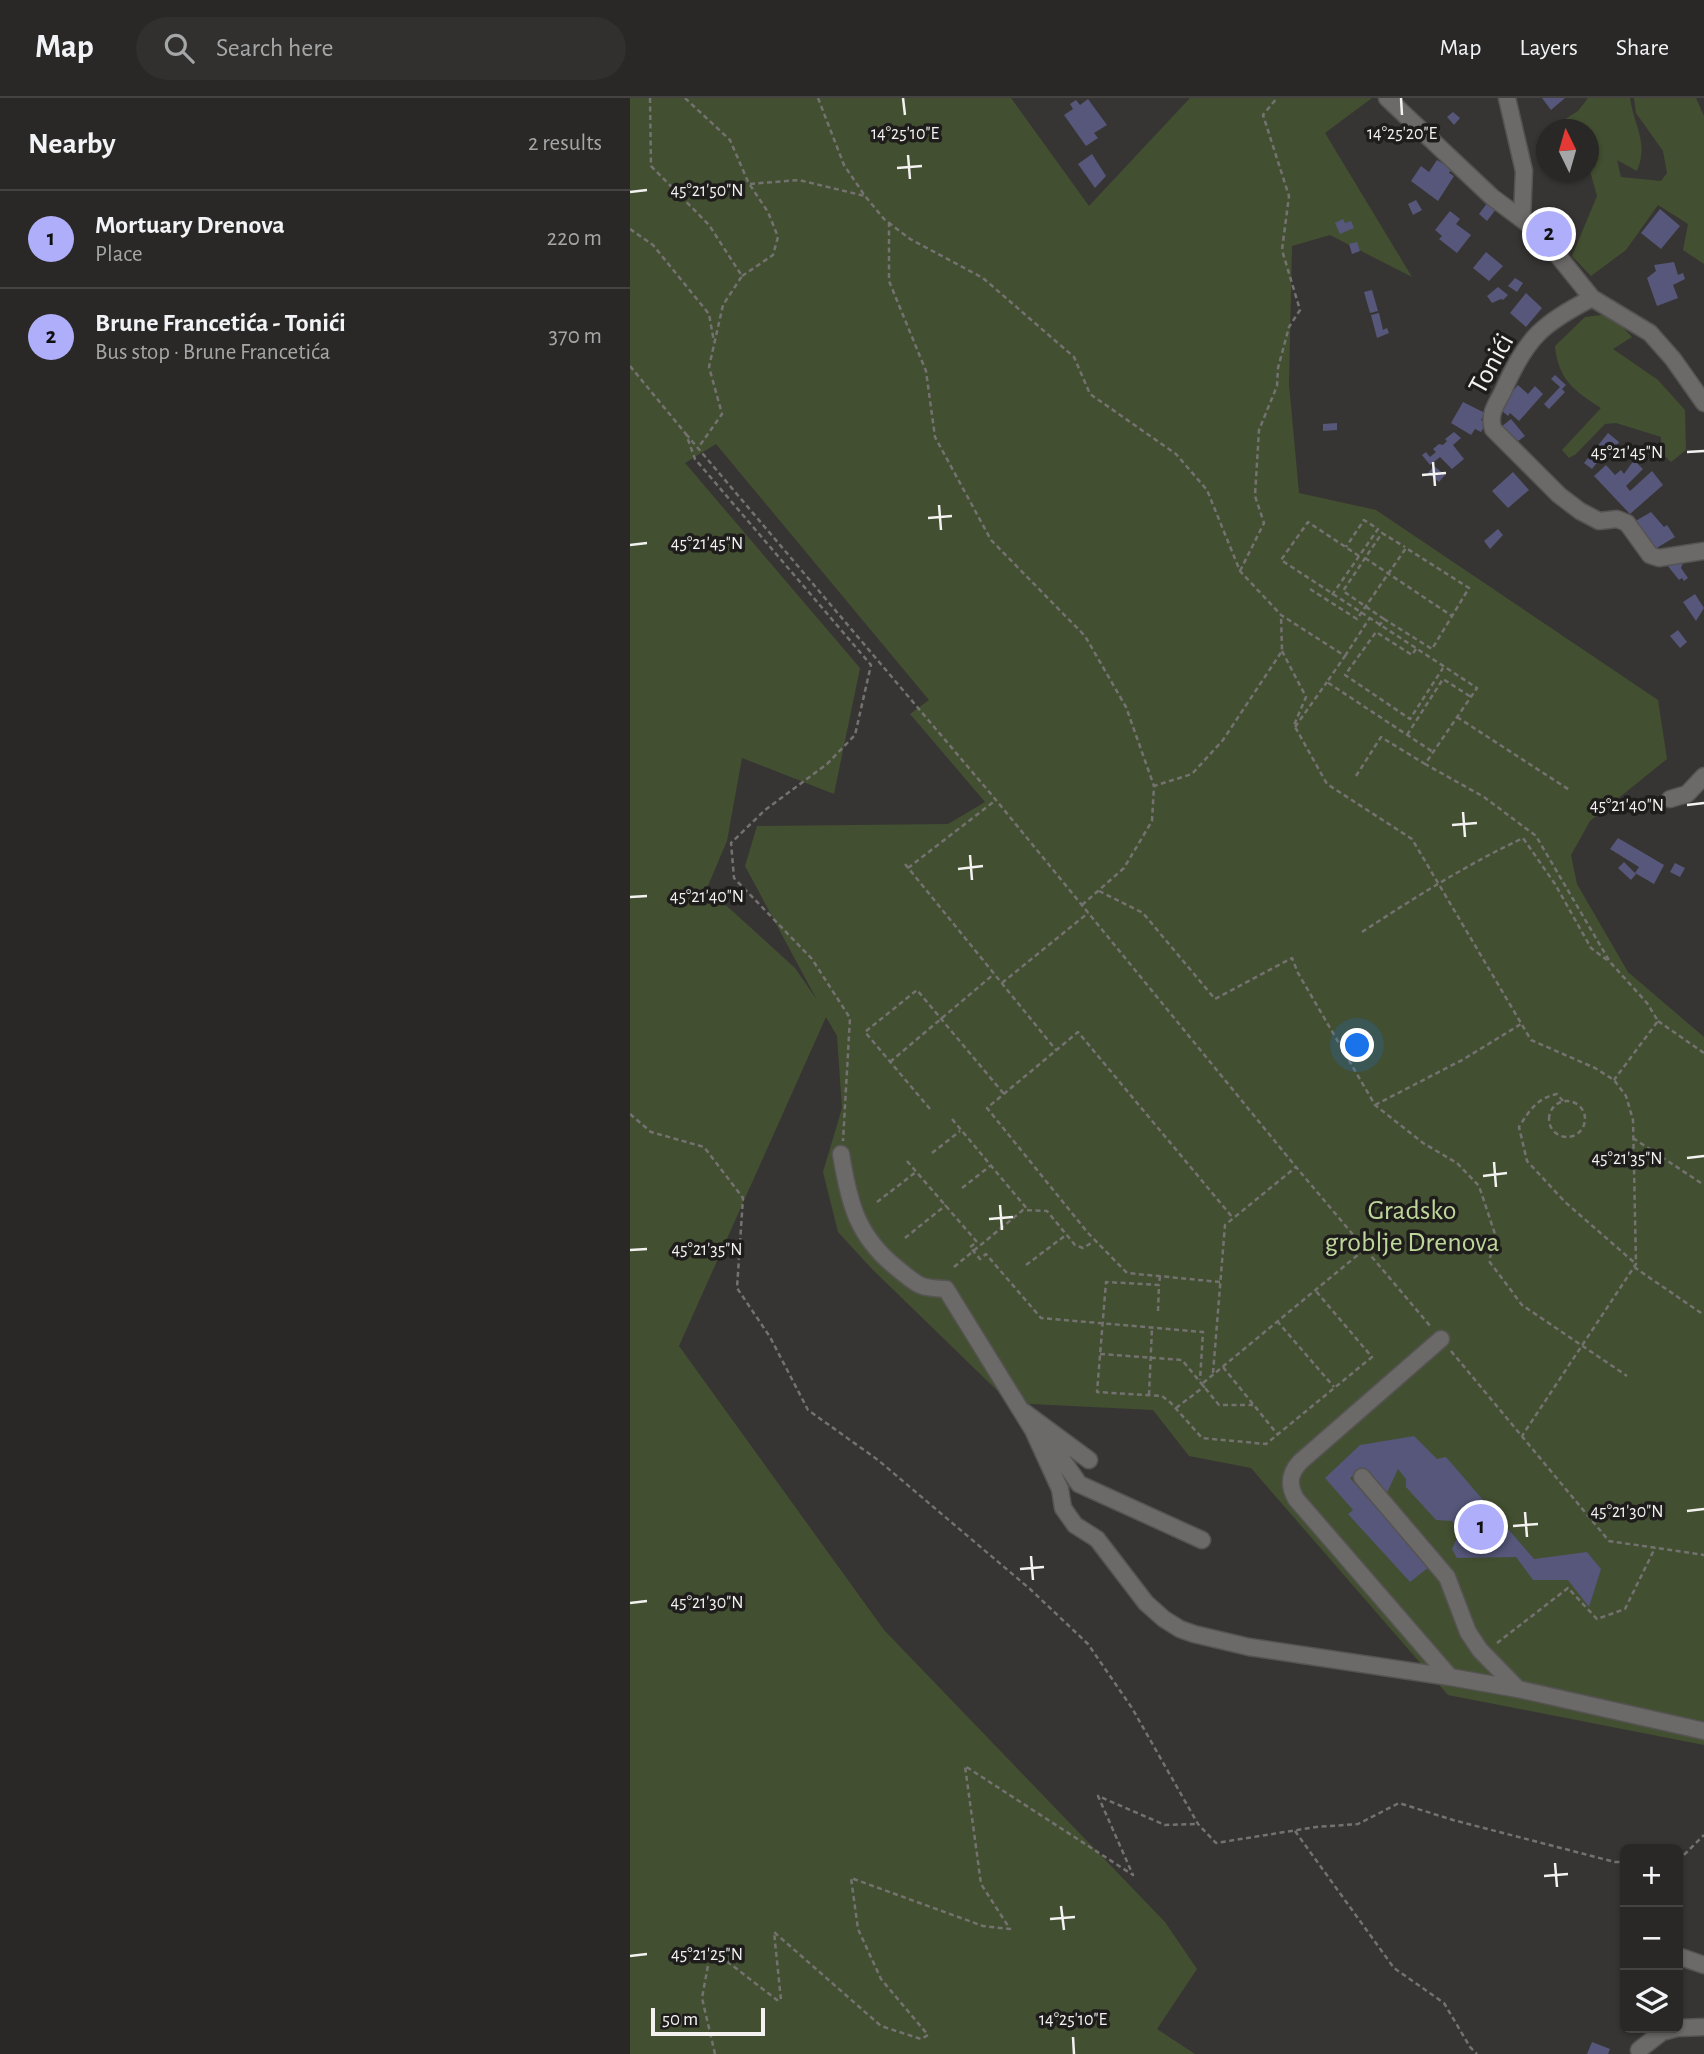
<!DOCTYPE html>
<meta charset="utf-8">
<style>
body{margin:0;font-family:"Alegreya Sans",sans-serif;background:#31302e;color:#f1f3f6}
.controls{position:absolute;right:21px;bottom:21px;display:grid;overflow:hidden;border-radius:10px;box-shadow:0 2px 5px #0004}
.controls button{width:63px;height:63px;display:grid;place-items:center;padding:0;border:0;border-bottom:2px solid #454443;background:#292826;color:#f1f3f6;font:35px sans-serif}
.compass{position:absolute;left:906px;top:21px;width:63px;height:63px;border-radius:50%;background:#292826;box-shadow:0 2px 5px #0004;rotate:355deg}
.scale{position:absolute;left:21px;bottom:18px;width:114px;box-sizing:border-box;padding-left:7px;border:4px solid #f3f2f1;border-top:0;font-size:19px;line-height:24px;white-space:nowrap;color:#f3f2f1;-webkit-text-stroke:5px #1e1d1c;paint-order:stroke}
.you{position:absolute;left:728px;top:948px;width:24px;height:24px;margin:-18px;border:5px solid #fff;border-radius:50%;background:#1a73e8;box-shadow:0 0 0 10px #1a73e833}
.badge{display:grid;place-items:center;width:46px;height:46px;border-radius:50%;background:#afaefa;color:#111;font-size:23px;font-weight:700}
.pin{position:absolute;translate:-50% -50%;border:4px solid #fff;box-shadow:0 2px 7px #0006}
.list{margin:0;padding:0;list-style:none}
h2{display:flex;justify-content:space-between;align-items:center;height:91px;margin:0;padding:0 28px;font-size:30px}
h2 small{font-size:23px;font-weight:400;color:#a5a6a7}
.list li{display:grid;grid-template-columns:46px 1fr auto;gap:21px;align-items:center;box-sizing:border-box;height:98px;padding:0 28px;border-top:2px solid #454443}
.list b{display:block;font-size:26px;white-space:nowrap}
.list p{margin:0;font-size:23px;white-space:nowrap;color:#a5a6a7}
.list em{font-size:23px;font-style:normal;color:#a5a6a7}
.icon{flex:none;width:38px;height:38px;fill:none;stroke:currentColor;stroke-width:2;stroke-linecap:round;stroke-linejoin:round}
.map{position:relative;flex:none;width:1074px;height:1956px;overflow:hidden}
header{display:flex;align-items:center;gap:42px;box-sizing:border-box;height:98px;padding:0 35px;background:#292826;border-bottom:2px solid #454443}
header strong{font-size:33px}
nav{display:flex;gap:38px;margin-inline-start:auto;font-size:24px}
.search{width:490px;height:63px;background:#31302e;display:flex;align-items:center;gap:18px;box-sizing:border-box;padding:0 24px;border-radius:38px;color:#a5a6a7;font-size:26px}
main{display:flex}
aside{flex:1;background:#292826}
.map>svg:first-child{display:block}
.green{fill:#434f31;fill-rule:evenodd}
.building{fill:#56577a}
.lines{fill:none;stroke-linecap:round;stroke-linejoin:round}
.minor-casing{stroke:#555453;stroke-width:19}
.path{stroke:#747271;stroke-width:2.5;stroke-dasharray:5 3.5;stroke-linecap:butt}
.minor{stroke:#6c6a68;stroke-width:16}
.ticks{fill:none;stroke:#f3f2f1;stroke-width:2.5}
.labels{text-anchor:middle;stroke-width:7;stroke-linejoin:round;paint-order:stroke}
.street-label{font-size:28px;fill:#f3f2f1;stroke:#1e1d1c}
.park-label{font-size:28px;fill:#bed699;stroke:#1e1d1c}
.ticks-label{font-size:18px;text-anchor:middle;fill:#f3f2f1;stroke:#1e1d1c;stroke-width:7;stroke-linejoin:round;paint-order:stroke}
</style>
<header>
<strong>Map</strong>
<div class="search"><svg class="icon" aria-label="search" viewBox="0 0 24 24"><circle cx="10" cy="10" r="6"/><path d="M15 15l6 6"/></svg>Search here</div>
<nav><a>Map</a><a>Layers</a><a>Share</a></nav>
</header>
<main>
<aside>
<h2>Nearby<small>2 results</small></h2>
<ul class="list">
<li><span class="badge">1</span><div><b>Mortuary Drenova</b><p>Place</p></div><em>220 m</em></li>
<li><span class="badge">2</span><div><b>Brune Francetića - Tonići</b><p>Bus stop · Brune Francetića</p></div><em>370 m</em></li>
</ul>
</aside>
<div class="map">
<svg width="1074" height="1956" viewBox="0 0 1074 1956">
<rect width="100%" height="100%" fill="#373533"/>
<path class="green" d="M0,0h381l78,108 101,-108h182l-47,35 87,144 -82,-42 -38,11 -3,138 10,109 77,17 282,190 9,59 -77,62 -19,34 6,29 51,88 76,65v708l-256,-50 -197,-227 -62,-12 -36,-46 -143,-7 -138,-134 -34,-37 -15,-60 19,-64 -5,-72 -11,-19 -147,329 205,284 281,292 32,47 -40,60 38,25h-565zM86,346l213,256 -19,14 75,88 -37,22 -191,2 -12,40 72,134 -22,-32 -88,-80 20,-47 15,-83 92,36 26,-126 -175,-205z
M958,0h42c4,29 19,43 7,73l-20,-11 4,17 40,4 6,-8 -4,-22 -27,-38 -2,-15h62l8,18v148l-21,-14 5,-26 -30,-19 -32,45 -35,26 -19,-20 25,-60 -8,-29 -1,-37 -39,-1 29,-18z
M980,216l22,23 -19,12 45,31 27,30 1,40 -15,12 -10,-9v-16l-45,-14 -11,1 -29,30 -7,4 -7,-8 39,-42c-27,-17 -43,-29 -46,-62l30,-29z"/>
<path class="building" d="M912,0h23l-14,12z
M458,1l19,26 -13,8 4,5 -12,8 -22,-31 9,-6 -3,-5 6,-4 4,5z
M823,14l7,6 -6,7 -7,-8z
M462,56l14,22 -11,12 -17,-24z
M807,62l15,9 -3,4 5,3 -16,25 -27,-20 10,-15 8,6z
M786,102l6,10 -9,5 -5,-11z
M858,104l8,7 -9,12 -8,-7z
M1030,111l20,17 -19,23 -20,-16z
M820,113l10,8 -4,5 15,11 -14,18 -18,-14 3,-3 -7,-6z
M713,121l2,4 6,-2 3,7 -14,6 -5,-11z
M727,144l3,9 -8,3 -3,-10z
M856,154l17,14 -14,15 -16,-13z
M1044,164l4,13 5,-2 2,6 -12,6 5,13 -21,8 -10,-28 9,-7 -2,-6z
M885,180l8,5 -6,9 -9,-6z
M868,189l10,8 -5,5 -2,-1 -9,4 -5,-7z
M742,192l6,21 -8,2 -6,-21z
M896,195l16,15 -16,19 -16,-14z
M749,215l4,17 4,-2 2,5 -12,5 -6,-23z
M925,277l11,10 -4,4 3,3 -16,17 -5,-5 16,-17 -9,-8z
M888,287l10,9 7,-8 8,8 -24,27 -9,-8 -2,3 -7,-6 3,-3 -5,-4 11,-14 2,3z
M833,304l22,11 -4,7 5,3 -5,9 -6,-3 -4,6 -20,-12z
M881,321l14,17 -11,8 -13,-17z
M707,325v7l-14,1v-7z
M824,334l7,6 -8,7 11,14 -12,10 -12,-12 -10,8 -8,-10 4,-3 4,5 6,-5 -3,-3 6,-5 4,1 4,-4 -2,-2z
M978,335l11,9 -5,9 3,3 -4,5 -10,-4 -11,14 -8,-6z
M1004,362l9,9 -17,17 4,5 22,-20 11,14 -33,29 -36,-38 12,-11 9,10 6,-5 3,4z
M804,368l11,9 -6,7 -11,-9z
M883,374l16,18 -21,18 -16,-17z
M1021,414l13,15 3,-2 8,12 -25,15 -18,-29z
M868,431l5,6 -13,14 -6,-8z
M1048,459l5,6 -2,5 7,10 -4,3 -2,-3 -3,2 -12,-15z
M1065,496l9,14 -8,13 -13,-19z
M1048,532l9,12 -7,6 -10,-12z
M988,740l46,27 -10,19 -19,-11 4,-6 -29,-18z
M994,764l12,12 -5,6 -13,-12z
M1045,765l10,5 -5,9 -10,-5z
M784,1338l23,23 9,-2 88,102 53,-7 14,17 -12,38 -21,-27h-35l-17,-23 -59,1 -5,-9 7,-16 -7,-12 -16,-1 -30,-33v-8l-8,-10 -13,28 -23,-28 -12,9 79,89 -19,15 -62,-68 5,-4 -28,-32 35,-33z
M962,1944l18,7 -2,5h-21z"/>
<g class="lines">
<defs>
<path id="minor" d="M757,0l105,99 47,35 53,66 58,35 23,26 31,44
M877,0l17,73 -2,47
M962,200c-50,26 -65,39 -88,91 -6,14 -16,23 -11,40l66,66 21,16 19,10 18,-2 10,4 23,32 9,3 45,-7
M1040,701l17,-5 17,-18
M211,1056c8,49 16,83 57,115 21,17 21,19 48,20l87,141 27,59 3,19 12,17 22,14 49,64 18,16 16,10 14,5 55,13 201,30 68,12
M811,1241l-141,123c-11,12 -12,23 -4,37l154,178
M394,1314l65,48
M410,1338l17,16 22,32 123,56
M732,1379l85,100 21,55 12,18 38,39 186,42
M1048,1858l26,9
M1048,1930l26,-1
M1009,1952l23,-18 15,-4"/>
</defs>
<use href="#minor" class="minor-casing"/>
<path class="path" d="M20,0l1,68 58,59 33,51 -19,29 -14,62 13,47 -24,34
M55,0l45,42 19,44 50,-4 66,16
M188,0l26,67 21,31 19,23 26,20 73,39 91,79 16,37 86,60 31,36 33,81 41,44 64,41 -18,26 106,70
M259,124v59l37,90 9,66 56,103 94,96 41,71 28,79
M0,131l23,16 56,69 5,28
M112,178l31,-21 5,-18 -10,-25 -18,-27
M0,268l56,68 9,25 176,206 -16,70 -28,29 -62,46 -34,33 3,35 78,81 38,59 -7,123
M56,336l310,366 300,367 135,160
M729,458l-51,-34 -27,38 196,128 -52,76 59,33 52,39 74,126 37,41 11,18 -44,59
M735,460l87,58
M610,473l24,-48 -9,-27 4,-66 18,-44 1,-18 11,-41 11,-17 -18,-60 7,-54 -26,-81 14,-17
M680,491l47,30 49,-71 63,40 -37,61 -48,-30 -5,7
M702,497l46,-66 -14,-9 -18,27
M754,521l-41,-28 39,-58 23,14
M786,551l-4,6 -36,-23 -31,43 65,44 33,-51
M652,553l24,46 -12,28 33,59 85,55 119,201 64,28 19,12 12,16 7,24 3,144 -114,172
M715,558l24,-37
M827,619l114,74
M665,629l32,-45
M777,637l36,-56 28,18
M726,678l25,-39 44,27
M275,766l151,186
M278,770l88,-68
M469,793l44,22 72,86 77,-41 6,15 77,132 48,38 34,20 22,23 17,51 -7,24 33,44 105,71
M452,807l42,-37 28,-47 2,-35 38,-12 31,-34 59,-89 -1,-36
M732,834c52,-34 104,-67 161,-94l32,46 36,64 16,12
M372,885l86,-70
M1028,923l46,32
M260,964l104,-88
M933,1003l-6,-7c-20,4 -28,17 -38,33l8,34 38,41 71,62
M919 1021a18 18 0 1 1 36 0a18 18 0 1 1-36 0Z
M745,1007l89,-46 57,-35
M300,1011l-65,-77 52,-42 87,104
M0,1016l21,18 53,15 39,51 -6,90 33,49 38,73 70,50 152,129 58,55 44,64 66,116 18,19 100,-16 42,-3 41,-21 54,17 162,42h10
M322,1021l76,91
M1003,1040l71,47
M302,1055l28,-22
M277,1063l70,81 -7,5 10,12 6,-5 55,64 162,14 -3,48
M332,1090l28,-22
M247,1104l39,-30
M275,1140l41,-33
M396,1167l40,-30
M324,1169l69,-57 24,1 28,34 8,3 10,-6
M1004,1169l70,48
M530,1178l-1,9 -53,-3 -9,110 65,4 9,7 31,35 64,6 106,-87 -57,-67
M590,1184l-93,-9 -39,-40 -101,-125 91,-76 155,186
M528,1213l1,-26
M647,1223l57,66
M821,1253l158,190 95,14
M470,1256l82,6 37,45h34
M593,1269l55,68
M583,1275l12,-148 71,-58
M573,1285l162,-134
M519,1297l3,-67
M546,1310l29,-22
M867,1545l71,-55 29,31 28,-10 30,-61
M665,1733l99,137 50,35 26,44 7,7
M1048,1763l26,-26
M85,1956l-13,-56 9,-49 66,51h4l-7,-68 107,94 40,13 7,-4 -47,-56 -23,-50 -7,-51 132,48 27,3 -29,-45 -16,-118 168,109 -35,-79 67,29 31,-1"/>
<use href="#minor" class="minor"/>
</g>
<path class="ticks" d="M273,0l2,17M771,0l1,17M278,57l2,24M267,70l25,-2M0,94l17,-2M1057,354l17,-1M803,364l2,24M792,377l24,-2M309,407l2,25M298,420l24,-2M0,447l17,-2M1057,707l17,-2M833,714l2,25M822,727l25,-2M340,757l2,25M328,771l25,-3M0,799l17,-1M1057,1060l17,-2M864,1064l2,25M853,1078l24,-3M370,1107l2,25M359,1121l24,-2M0,1152l17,-1M1057,1413l17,-2M895,1414l2,25M883,1428l25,-2M401,1458l2,24M390,1471l24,-2M0,1505l17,-2M925,1765l2,24M914,1778l24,-2M431,1808l3,24M420,1821l25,-2M0,1858l17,-2M443,1939l1,17"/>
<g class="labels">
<g class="street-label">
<text transform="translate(860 265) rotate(-61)" y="10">Tonići</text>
</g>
<g class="park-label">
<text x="782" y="1121">Gradsko<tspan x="782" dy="32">groblje Drenova</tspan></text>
</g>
</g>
<g class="ticks-label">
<text x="275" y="41">14°25'10"E</text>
<text x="772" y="41">14°25'20"E</text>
<text x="77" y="98">45°21'50"N</text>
<text x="997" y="360">45°21'45"N</text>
<text x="77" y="451">45°21'45"N</text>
<text x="997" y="713">45°21'40"N</text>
<text x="77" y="804">45°21'40"N</text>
<text x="997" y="1066">45°21'35"N</text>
<text x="77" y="1157">45°21'35"N</text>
<text x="997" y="1419">45°21'30"N</text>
<text x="77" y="1510">45°21'30"N</text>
<text x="77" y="1862">45°21'25"N</text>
<text x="443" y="1927">14°25'10"E</text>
</g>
</svg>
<div class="controls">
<button>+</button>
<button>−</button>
<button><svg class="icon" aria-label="layers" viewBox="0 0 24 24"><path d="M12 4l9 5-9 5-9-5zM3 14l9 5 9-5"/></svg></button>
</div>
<svg class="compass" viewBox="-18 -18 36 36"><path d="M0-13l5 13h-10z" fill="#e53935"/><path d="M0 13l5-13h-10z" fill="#a5a6a7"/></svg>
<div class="scale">50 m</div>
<div class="you"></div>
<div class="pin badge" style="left:851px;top:1429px">1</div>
<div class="pin badge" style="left:919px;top:136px">2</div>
</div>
</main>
